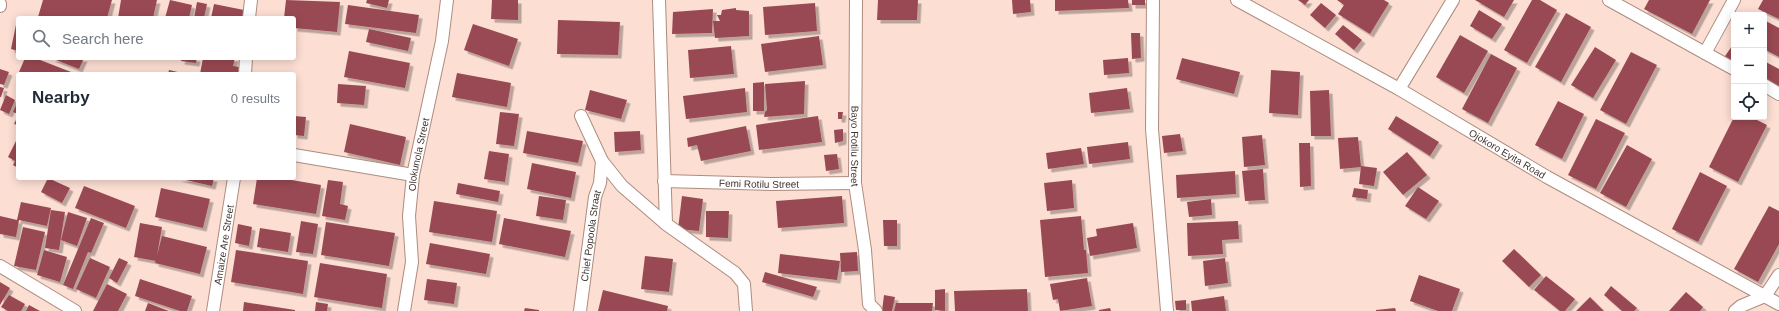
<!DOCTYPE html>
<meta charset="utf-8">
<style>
body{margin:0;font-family:Arial,sans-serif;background:#f2f2f3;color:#1f2937}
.controls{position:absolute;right:12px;top:12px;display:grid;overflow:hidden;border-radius:4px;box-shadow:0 2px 10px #0003}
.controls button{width:36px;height:36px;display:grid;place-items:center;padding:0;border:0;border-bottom:1px solid #e0e1e3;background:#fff;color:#1f2937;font:20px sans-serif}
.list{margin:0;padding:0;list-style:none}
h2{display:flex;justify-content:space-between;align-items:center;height:52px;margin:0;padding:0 16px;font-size:17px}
h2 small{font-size:13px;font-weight:400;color:#747a83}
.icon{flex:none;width:22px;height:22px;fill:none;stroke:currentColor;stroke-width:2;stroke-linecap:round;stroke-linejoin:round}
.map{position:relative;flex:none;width:1779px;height:311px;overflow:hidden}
.search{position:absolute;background:#fff;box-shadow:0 2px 10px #0003;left:16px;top:16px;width:280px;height:44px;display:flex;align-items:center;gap:10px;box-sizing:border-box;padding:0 14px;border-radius:4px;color:#747a83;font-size:15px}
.panel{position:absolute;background:#fff;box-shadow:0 2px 10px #0003;left:16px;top:72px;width:280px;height:108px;border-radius:4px}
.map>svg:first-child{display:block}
.building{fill:#994a53;filter:url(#shadow)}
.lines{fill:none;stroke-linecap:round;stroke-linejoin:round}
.street-casing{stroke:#ae8c7f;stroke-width:14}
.street{stroke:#fff;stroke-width:12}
.labels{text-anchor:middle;stroke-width:4;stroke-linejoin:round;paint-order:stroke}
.street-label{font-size:10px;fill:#43342f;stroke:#fff}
</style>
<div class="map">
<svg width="1779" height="311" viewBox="0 0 1779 311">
<defs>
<filter id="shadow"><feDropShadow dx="3.5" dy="3.5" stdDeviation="0" flood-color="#0004"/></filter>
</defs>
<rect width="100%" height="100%" fill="#fcded3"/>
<path class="building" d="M43,0h69l-5,18h-66l-3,-1z
M121,0h36l-4,18h-35z
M170,0l22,5 -3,13h-24z
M286,0l54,2 -3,30 -43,-4v-10h-10z
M367,0h22l-2,8 -21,-5z
M492,0h26v20l-27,-1z
M878,0h40l-1,20h-40z
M1012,0h18l1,12 -18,2z
M1055,0h73l1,8 -74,3z
M1132,0h13v5h-13z
M1298,0h11l-4,5z
M1337,0h47l5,3 -19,31 -32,-20 6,-9z
M1475,0h39l-10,17z
M1532,0h8l17,10 -30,53 -23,-13z
M1649,0h61l-18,34 -48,-25z
M1763,0h16v19l-21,-10z
M197,2l10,2 -3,14h-10z
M815,3l2,28 -52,4 -2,-28z
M1321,3l15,12 -11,13 -15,-13z
M214,4l30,6 -1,8h-32z
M348,5l71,10 -3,18 -71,-9z
M736,8v2l13,1v25l-34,2 -2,-17h7l-3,-6h4l1,-5z
M713,9l-1,24 -40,1 1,-22z
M1479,10l23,14 -10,15 -22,-13z
M1566,13l25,14 -30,55 -26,-15z
M17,20h1v31l-7,-2z
M558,20l62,2 -2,33 -61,-1z
M1764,20l15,8v29l-15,-8z
M473,24l45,15 -9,27 -45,-16z
M1343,25l19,15 -8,10 -19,-16z
M369,29l42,9 -3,13 -42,-9z
M1131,33h9l1,25 -9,1z
M1460,35l28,16 -24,42 -28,-16z
M819,36l4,29 -58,7 -4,-28z
M731,46l3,28 -44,4 -2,-28z
M1732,46l2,1v19l-11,-7z
M1595,47l21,13 -23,38 -22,-13z
M349,51l61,12 -5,25 -61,-11z
M1631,52l26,13 -31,59 -26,-14z
M1491,54l26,14 -29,55 -26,-14z
M25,58h10l36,14 -1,2h-46l-5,-2z
M51,58h33l-5,11z
M182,58h15l-1,5 -15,-2z
M203,58h32l-2,8 6,1 -1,7h-38z
M1128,58l1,15 -25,2 -1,-15z
M1182,58l58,14 -6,22 -58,-15z
M1764,61l15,8v23l-15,-9z
M0,69l9,3 -5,13 -4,-1z
M169,70l13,3v1h-14z
M1271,70l29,2 -2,43 -29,-2z
M457,73l54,10 -4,24 -55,-10z
M805,81l-1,33 -40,3 1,-5 2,-2 -2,-26z
M764,82v29h-11v-28z
M338,84l28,2 -2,19 -27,-2z
M0,87l4,1 -3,9h-1z
M745,88l2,24 -61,7 -3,-23z
M1127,88l3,21 -39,4 -2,-20z
M590,90l37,10 -6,19 -36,-9z
M1329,90l2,46h-20l-1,-45z
M6,95l9,5 -6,14 -9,-4z
M18,101v13l-5,-2z
M1558,101l26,13 -22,45 -27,-14z
M500,112l19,2 -5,32 -18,-2z
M838,112h5l-1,7h-4z
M18,116v9l-4,-1z
M294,116l12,1 -2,19 -10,-1z
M818,116l4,26 -63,8 -3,-25z
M1396,116l43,26 -9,14 -42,-27z
M1734,117h17l16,8 -29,57 -29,-15z
M1596,119l29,14 -29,56 -28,-14z
M350,124l56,13 -6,28 -56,-13z
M746,126l5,25 -50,10 -4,-16 -9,2 -1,-9z
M843,129v12l-8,2 -1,-13z
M527,131l56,10 -5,22 -55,-10z
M640,131l1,19 -26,2 -1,-20z
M1180,134l3,17 -19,2 -2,-17z
M1262,135l3,30 -21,2 -2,-30z
M18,137v31l-5,-3 2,-4 -7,-4z
M1358,137l3,30 -21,2 -2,-31z
M1128,142l2,17 -41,5 -2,-17z
M1299,143h11l1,43 -11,1z
M1627,145l25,14 -26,48 -26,-14z
M1081,148l3,16 -36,5 -2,-16z
M489,151l20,3 -4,28 -21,-3z
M1407,152l20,23 -24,20 -20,-23z
M837,154l2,15 -13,2 -2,-16z
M532,163l44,9 -5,26 -44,-9z
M1361,166l16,2 -3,18 -15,-2z
M1263,169l2,31 -20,1 -3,-30z
M1235,171l1,23 -59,4 -1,-23z
M1700,172l27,14 -29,56 -26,-13z
M48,178l22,10 -8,15 -21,-11z
M177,178h37l-2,8z
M257,178h23l41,7 -5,29 -63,-10z
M328,180l15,2 -3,22 8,2 -3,14 -23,-4z
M1072,180l2,28 -27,3 -3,-28z
M458,183l42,8 -2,11 -42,-8z
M84,186l51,20 -9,22 -51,-20z
M1418,187l21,14 -13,18 -21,-13z
M161,188l49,11 -7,29 -48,-11z
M1354,188l14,2 -1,9 -15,-2z
M539,196l27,4 -3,20 -27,-4z
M682,196l21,3 -4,32 -21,-2z
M842,196l2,27 -66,5 -2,-27z
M1211,199l1,16 -23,2 -2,-15z
M434,201l63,10 -5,31 -63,-10z
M21,202l30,6 -4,18 -28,-6 -3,17 -16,-3v-18l17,4z
M1769,206l10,5v33l-21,38 -24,-13z
M51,210l14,2 -6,38 -14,-2z
M706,211h23l-1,27 -22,-1z
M68,212l19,6 -10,28 -16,-6z
M1081,216l3,34h2l2,23 -43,4 -5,-57z
M91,218l13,5 -13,30 -3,-1 -15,37 -10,-4z
M504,218l67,13 -6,26 -66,-13z
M883,220h14v26h-13z
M301,221l17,3 -5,30 -17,-2z
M1238,221l1,18 -17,1 1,14 -35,2 -1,-33z
M326,222l69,11 -6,33 -68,-11z
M140,223l22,4 -6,34 -22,-4z
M1133,223l4,25 -47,8 -3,-18 10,-2 -1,-7z
M238,224l14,3 -3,19 -14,-3z
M23,227l22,5 -9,38 -22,-4z
M260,228l31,5 -3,19 -31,-5z
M162,236l45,11 -7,27 -45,-11z
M430,243l60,11 -4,20 -60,-10z
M1514,249l27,26 -12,12 -27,-26z
M44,250l23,7 -7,25 -23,-7z
M236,250l72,11 -5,33 -72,-12z
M857,252l1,19 -17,1 -1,-19z
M780,254l60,7 -3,19 -59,-7z
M645,256l28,3 -4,33 -28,-3z
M90,258l20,9 -14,31 -20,-9z
M119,258l9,4 -11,21 -8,-5z
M1225,258l3,25 -23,3 -2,-25z
M320,263l67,11 -5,34 -68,-11z
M765,272l52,15 -4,10 -51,-15z
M1419,275l41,14 -8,22h-14l-28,-10z
M1546,276l29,23 -10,12h-5l-26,-21z
M1087,278l5,28 -32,5 -2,-12 -5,1 -3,-16z
M140,279l52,17 -5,15h-7l-45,-15z
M427,279l30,4 -3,21 -30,-4z
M0,282l10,6 -10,17z
M107,284l20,10 -9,17h-25z
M1611,286l26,22 -3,3h-12l-18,-16z
M945,289v22l-10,-1v-20z
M1027,289l1,22h-73l-1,-20z
M603,290l65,16 -1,5h-69z
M1686,292l17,15 -3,4h-31z
M9,295l16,9 -4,7h-13l-7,-4z
M884,295l11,2 -3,14h-10z
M1224,296l2,15h-34l-1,-10z
M1590,297l14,14h-28z
M1186,300v10h-10l-1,-9z
M244,302l51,8v1h-52z
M316,302l12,2 -1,7h-12z
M148,303l21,8h-24z
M896,303h37l-1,8h-38z
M29,305l11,6h-14z
M525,308l14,2v1h-15z
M1110,308l1,3h-12v-1z
M1395,308l1,3h-20v-1z"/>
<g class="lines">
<defs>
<g id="street">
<path d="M659,0l7,224"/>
<path id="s1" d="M856,0l-1,183 10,67 4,54 7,7"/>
<path d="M1153,0l-1,129 15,182"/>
<path id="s2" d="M1237,0l162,89 148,88 232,127"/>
<path d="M1609,0l125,69"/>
<path d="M0,4v2"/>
<path d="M249,18l2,-18"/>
<path d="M1705,53l29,-53"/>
<path d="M245,74l1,-16"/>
<path d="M1764,85l15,9"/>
<path d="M1399,89l54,-89"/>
<path d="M581,116l21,45 20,25 44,38 69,49 9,11 2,27"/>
<path d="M294,155l119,20"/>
<path id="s3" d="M664,181l107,3 84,-1"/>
<path d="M0,266l75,45"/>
<path d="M1765,296l14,-21"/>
<path id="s4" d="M213,311l21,-133"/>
<path id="s5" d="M404,311l8,-49 -3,-46 4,-41 29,-134 5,-41"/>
<path id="s6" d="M580,311l15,-114 5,-14 2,-22"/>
<path d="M1735,311l6,-5 24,-10"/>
</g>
</defs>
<use href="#street" class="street-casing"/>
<use href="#street" class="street"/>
</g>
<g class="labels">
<g class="street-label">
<text dy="4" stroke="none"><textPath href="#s1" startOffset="146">Bayo Rotilu Street</textPath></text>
<text dy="4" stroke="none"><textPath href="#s2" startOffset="311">Ojokoro Eyita Road</textPath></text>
<text dy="4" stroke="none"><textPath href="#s5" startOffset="158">Olokunola Street</textPath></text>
<text dy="4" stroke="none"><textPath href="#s3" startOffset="95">Femi Rotilu Street</textPath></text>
<text dy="4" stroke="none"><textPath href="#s6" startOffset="76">Chief Popoola Straat</textPath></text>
<text dy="4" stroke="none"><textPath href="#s4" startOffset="67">Amaize Are Street</textPath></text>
</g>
</g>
</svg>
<div class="controls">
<button>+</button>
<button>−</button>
<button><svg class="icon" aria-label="locate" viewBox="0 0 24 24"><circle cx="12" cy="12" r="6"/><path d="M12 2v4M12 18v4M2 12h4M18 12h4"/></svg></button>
</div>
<div class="search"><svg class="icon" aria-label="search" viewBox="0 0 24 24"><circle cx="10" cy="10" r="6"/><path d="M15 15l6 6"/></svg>Search here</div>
<section class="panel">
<h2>Nearby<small>0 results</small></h2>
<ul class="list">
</ul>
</section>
</div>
